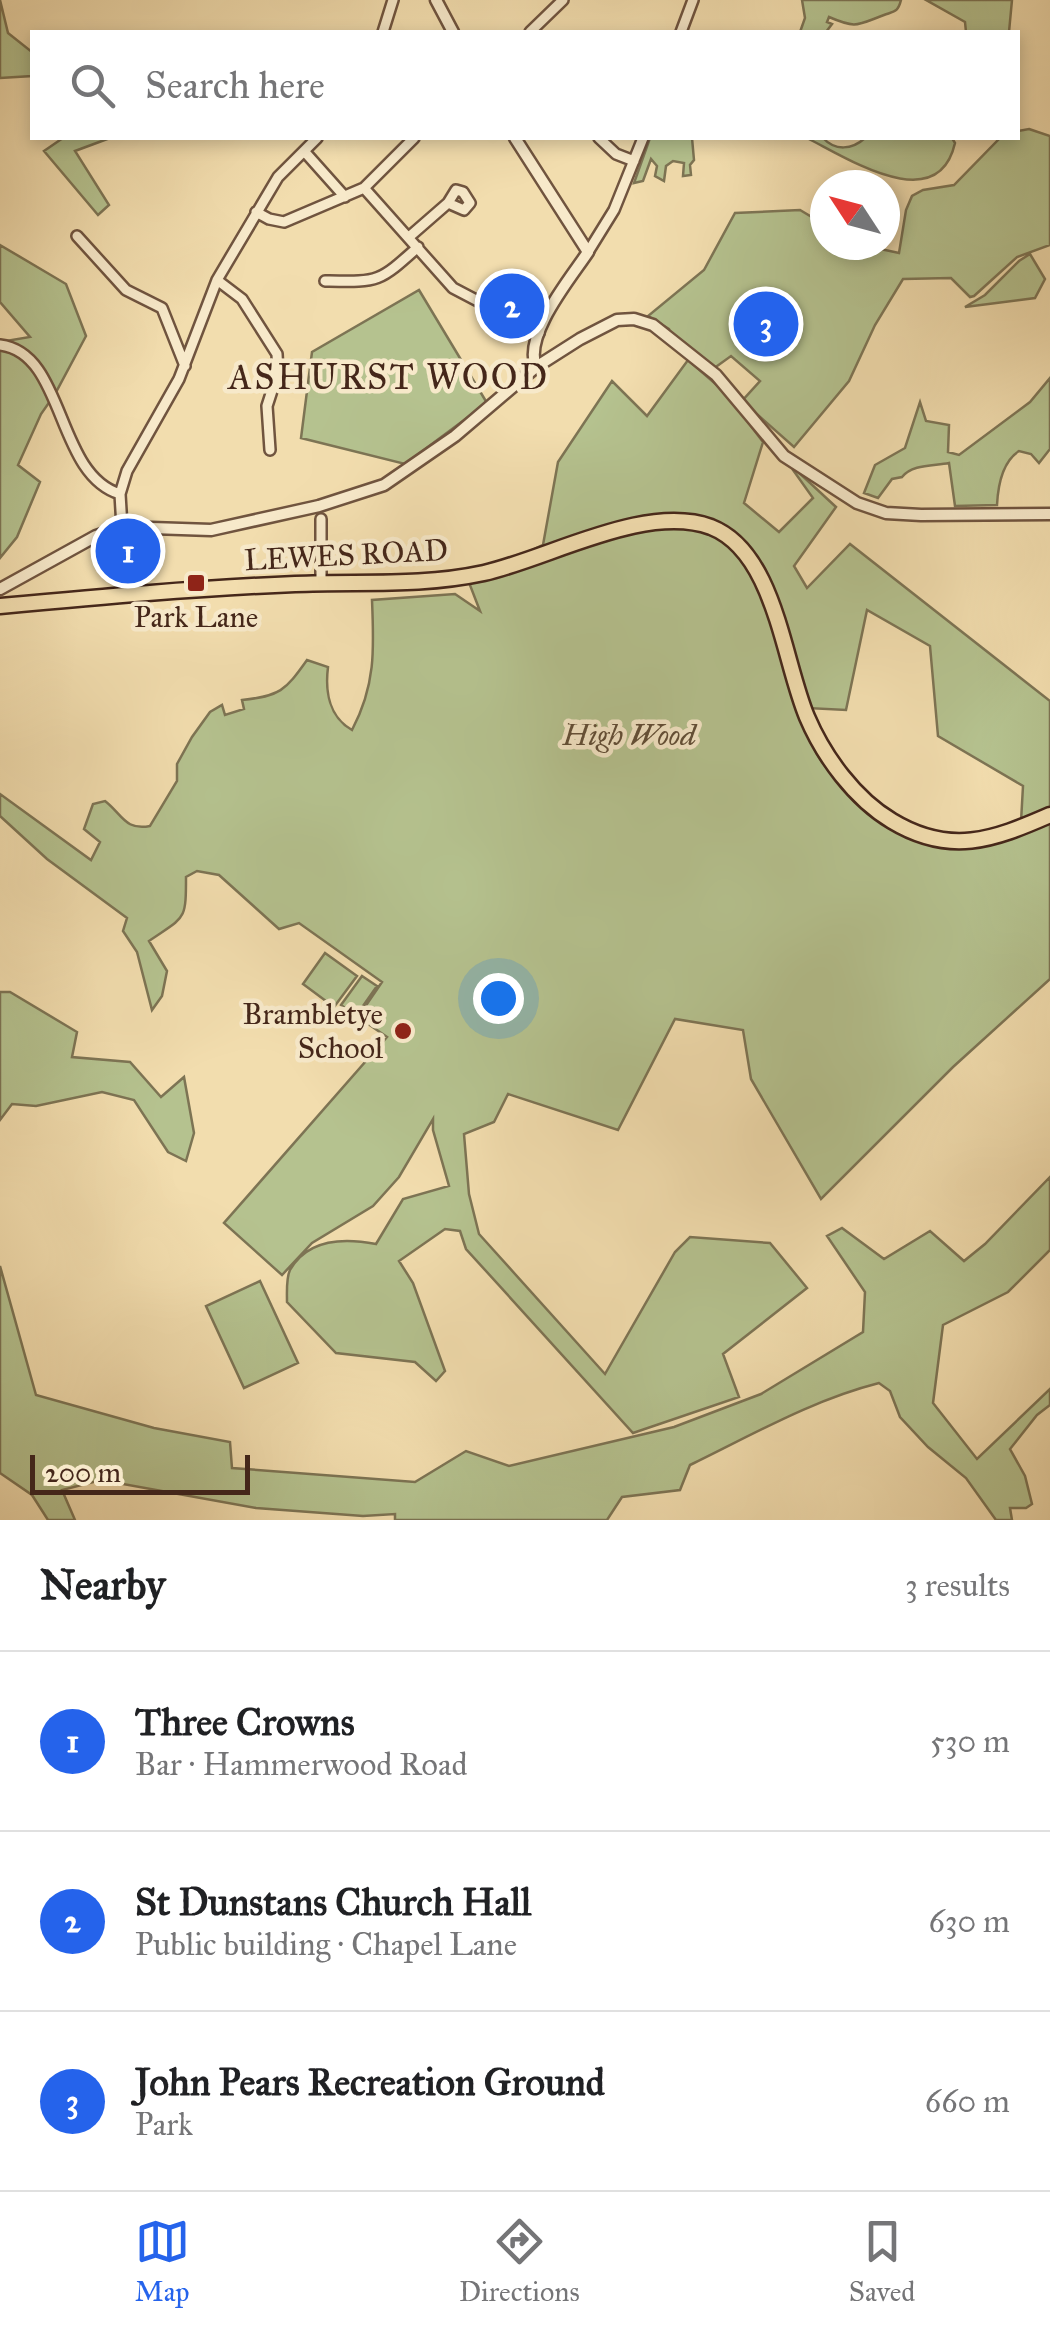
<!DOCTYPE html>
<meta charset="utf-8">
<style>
body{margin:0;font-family:"IM FELL Great Primer",serif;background:#f6f6f6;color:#202124}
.compass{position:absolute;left:810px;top:170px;width:90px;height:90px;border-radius:50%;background:#fff;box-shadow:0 5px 15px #0003;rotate:306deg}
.scale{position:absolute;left:30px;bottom:25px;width:220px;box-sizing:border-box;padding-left:10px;border:5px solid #45271a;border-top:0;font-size:28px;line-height:35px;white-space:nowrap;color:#45271a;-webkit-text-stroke:8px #f7e9ca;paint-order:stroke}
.you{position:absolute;left:498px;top:998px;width:35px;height:35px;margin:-25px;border:8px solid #fff;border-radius:50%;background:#1a73e8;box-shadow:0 0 0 15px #1a73e833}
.badge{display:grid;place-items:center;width:65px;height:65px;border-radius:50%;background:#2563eb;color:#fff;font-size:32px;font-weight:700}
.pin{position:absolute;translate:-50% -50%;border:5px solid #fff;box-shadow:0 2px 10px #0006}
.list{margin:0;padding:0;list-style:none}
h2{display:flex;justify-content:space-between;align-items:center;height:130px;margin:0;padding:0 40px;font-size:42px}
h2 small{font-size:32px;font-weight:400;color:#757577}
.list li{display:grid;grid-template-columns:65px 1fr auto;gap:30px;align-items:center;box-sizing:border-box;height:180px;padding:0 40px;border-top:2px solid #e0e0e0}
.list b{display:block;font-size:38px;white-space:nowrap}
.list p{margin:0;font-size:32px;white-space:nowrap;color:#757577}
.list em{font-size:32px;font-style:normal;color:#757577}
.icon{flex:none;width:55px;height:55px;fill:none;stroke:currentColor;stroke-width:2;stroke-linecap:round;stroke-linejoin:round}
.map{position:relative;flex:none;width:1050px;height:1520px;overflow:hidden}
.search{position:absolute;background:#fff;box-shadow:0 5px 15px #0003;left:30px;right:30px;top:30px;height:110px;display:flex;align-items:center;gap:25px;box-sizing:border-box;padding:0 35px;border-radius:0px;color:#757577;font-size:38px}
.sheet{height:670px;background:#fff}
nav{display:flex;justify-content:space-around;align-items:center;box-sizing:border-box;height:140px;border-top:2px solid #e0e0e0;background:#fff;font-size:28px;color:#757577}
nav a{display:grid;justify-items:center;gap:5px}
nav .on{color:#2563eb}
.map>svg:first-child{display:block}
.green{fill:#b5c28f;stroke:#7d7454;stroke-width:2.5}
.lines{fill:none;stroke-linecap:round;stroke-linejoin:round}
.minor-casing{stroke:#70543f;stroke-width:14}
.tertiary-casing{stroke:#70543f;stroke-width:15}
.trunk-casing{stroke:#45271a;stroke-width:19}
.minor{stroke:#f7e9ca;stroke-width:9}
.tertiary{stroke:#f7e9ca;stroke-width:10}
.trunk{stroke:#f2ddae;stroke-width:14}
.poi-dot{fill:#8f2418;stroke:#f7e9ca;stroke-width:4}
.labels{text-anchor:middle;stroke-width:9;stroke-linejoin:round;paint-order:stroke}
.street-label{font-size:30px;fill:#45271a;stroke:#f7e9ca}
.poi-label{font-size:30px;fill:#45271a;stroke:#f7e9ca}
.park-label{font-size:30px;font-style:italic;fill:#614e37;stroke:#f7e9ca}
.quarter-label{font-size:35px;letter-spacing:2.5px;fill:#45271a;stroke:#f7e9ca}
</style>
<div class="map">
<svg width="1050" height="1520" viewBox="0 0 1050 1520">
<rect width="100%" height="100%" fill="#f2ddae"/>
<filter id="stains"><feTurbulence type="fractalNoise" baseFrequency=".002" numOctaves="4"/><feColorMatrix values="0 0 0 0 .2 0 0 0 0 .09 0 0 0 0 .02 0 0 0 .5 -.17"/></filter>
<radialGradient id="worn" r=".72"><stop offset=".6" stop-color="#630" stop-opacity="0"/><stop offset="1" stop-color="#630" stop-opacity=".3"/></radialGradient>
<path class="green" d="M0,0l8,33 24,19v24l-32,2z
M802,0h99c-3,12 -6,11 -17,15 -27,10 -27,14 -55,2l-2,5 5,2 -6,8h-26l5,-14z
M926,0h86l-3,32h-43l-1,-10z
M1029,129l21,7v109l-33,12 -43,39 -4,1 -19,-19 -48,1 -28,46 -26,56 -55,66 -52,-46 18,-20 -29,-25 -18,13 -43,-34 -1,-6 -21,-13 56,-46 31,-57 65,-3 25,15v20h37l37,8 7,-43 6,-14 11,-6 31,-5 46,-47h18v-7z
M63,138h47l-35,13 34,54 -11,10 -54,-64z
M650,138h42l2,22 -4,5 1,10 -8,1 1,-13 -11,-2 -7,5 -2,15 -9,-5 2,-10 -6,-7 -8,22 -9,2z
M807,138h16c12,13 29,12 42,0h87l3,5c-17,75 -108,15 -148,-5z
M0,245l66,39 20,52 -31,58 -14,20 -23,51 22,17 -23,55 -17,21v-216l30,-5 -30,-35z
M1030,254l15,25 -10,19 -70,9 20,-12 34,-34z
M419,290l68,113 -82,61 -104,-26 11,-86z
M688,360l38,33 37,49 -19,61 35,29 34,-34 -20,-28 2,-1 41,38 -42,59 13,22 43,-44 200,157v106l-29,15 2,-36 -85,-50 -8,-90 -63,-36 -21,100 -38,-2c2,14 2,34 9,46 6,13 20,25 30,36 58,69 125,68 203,32v157l-97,88 -132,132 -70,-120 -8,-49 -68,-11 -57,111 -110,-36 -14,28 -30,12 5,60 10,40 126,140 70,-122 15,-15 80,6 37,45 -84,66 16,43 -106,36 -167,-184 -6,-18 -15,-2 -46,32 14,22 32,88 -9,10 -21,-19 -79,-9 -49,-51c0,-10 -1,-24 3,-32 18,-32 55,-32 86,-26l27,-45 46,-13 -16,-56v-11l-34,58 -26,29 -61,37 -30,32 -58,-52 163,-186 -29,-20 24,-35 -83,-59 -20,6 -60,-54 -22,-4 -11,6c0,45 -1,39 -37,64l18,30 -5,25 -10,14 -15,-58 -14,-21 4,-13 -80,-59 -47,-43v-22l91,66 9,-18 -16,-13 9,-25 12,-3c17,13 20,30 45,25l27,-45v-17l15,-27 18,-25 12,-7 3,10 19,-6 -2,-9c38,-4 43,-9 65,-40l21,7c-3,24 1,50 24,63 24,-45 22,-82 20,-130l83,-6 25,17 -12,-31 75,-35 15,-83 54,-81 35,35z
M1050,378v71l-11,14 -8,-9 -12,-3c-17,11 -21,34 -22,54l-42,1 -6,-43c-16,3 -37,1 -47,14l-10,2 -14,19 -14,-5 11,-28 30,-17 15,-46 6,19 23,4 -1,27 11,3 71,-53z
M325,953l32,23 -23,31 -31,-23z
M362,976l15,10 -21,30 -15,-11z
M0,992h10l67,40 -5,25 58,5 31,35 23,-20 10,56 -8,28 -18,-9 -34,-52 -32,-8 -66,14 -24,-2 -12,16z
M1050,1177v73l-42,42 -65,33 -10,78 44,56 73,-70v16l-13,10 -27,34 15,27 7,28 -6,4h-16l2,12h-16l-30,-42 -38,-31 -28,-30 -10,-26 -11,-8c-67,17 -127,52 -189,82l-10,25 -58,7 -15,23h-212v-6l-32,2 -107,-8 -155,-28 -39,10 13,30h-27l-16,-25 -32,-22v-207l36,129 118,33 76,14 2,26 183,14 51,-31 43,15 165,-39 87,-33 102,-62 2,-40 -38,-56 15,-8 42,31 46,-28 34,30 21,-17z
M260,1281l38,82 -54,25 -38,-82z"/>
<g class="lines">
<defs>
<path id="minor" d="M383,32l10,-32
M530,32l33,-32
M681,32l12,-32
M599,138l17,16 18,7
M304,151l41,46
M364,188l89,100 86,45
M256,212l13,7 15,3 80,-34 50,-50
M77,236l49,54 36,18 23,58
M409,237l39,-34 8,-13 7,2 7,11 -6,7 -16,-7
M588,252l26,-42 29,-72
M217,280l25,19 35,55 1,18 -11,34 3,44
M325,281c54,1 53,2 93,-34
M0,345c66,8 55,129 120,149
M122,527l-2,-33 7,-23 52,-92 38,-99 61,-103 39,-39
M321,583v-64"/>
<path id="tertiary" d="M436,0l17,32
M515,138l73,114c-18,27 -65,83 -52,115
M0,589l96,-53 26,-9 89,3 108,-24 65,-21 71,-49 81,-69 44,-28 37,-19 17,-1 19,6 63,50 68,81 73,47 29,10 35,2 129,-1"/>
<path id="trunk" d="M0,606c98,-9 197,-18 295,-22 65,-3 124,3 189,-11 66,-15 161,-70 227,-46 64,25 72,133 96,190 17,40 48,82 85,104 58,35 101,19 158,-6"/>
</defs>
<use href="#minor" class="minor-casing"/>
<use href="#tertiary" class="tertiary-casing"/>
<use href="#trunk" class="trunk-casing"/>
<use href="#minor" class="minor"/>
<use href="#tertiary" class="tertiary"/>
<use href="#trunk" class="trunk"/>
</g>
<g class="poi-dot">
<rect x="186" y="573" width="20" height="20" rx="5"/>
<circle cx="403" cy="1031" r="10"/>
</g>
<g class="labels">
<g class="street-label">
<text transform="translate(346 555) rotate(-3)" y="10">LEWES ROAD</text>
</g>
<g class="poi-label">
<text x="196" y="627">Park Lane</text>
<text x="383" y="1024" text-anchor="end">Brambletye<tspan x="383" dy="34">School</tspan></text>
</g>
<g class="park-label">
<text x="629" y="745">High Wood</text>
</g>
<g class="quarter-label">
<text x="389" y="389">ASHURST WOOD</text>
</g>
</g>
<rect width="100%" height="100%" filter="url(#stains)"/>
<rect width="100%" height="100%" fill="url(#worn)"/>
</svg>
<svg class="compass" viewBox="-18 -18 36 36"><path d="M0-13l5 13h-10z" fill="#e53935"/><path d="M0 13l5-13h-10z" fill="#757577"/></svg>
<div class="scale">200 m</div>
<div class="you"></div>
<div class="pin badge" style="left:128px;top:551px">1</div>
<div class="pin badge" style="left:512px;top:306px">2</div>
<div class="pin badge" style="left:766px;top:324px">3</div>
<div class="search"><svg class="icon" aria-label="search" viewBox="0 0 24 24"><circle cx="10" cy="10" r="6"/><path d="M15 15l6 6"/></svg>Search here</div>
</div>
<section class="sheet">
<h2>Nearby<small>3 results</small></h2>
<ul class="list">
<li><span class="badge">1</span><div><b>Three Crowns</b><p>Bar · Hammerwood Road</p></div><em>530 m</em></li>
<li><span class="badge">2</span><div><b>St Dunstans Church Hall</b><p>Public building · Chapel Lane</p></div><em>630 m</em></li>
<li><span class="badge">3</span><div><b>John Pears Recreation Ground</b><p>Park</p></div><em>660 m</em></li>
</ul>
</section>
<nav>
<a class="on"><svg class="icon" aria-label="map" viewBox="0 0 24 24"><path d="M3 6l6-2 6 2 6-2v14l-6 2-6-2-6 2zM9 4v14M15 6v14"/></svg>Map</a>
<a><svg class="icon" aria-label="directions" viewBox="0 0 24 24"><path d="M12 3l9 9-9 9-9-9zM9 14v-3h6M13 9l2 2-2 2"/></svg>Directions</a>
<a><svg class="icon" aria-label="saved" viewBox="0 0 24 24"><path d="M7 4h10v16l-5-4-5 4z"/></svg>Saved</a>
</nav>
